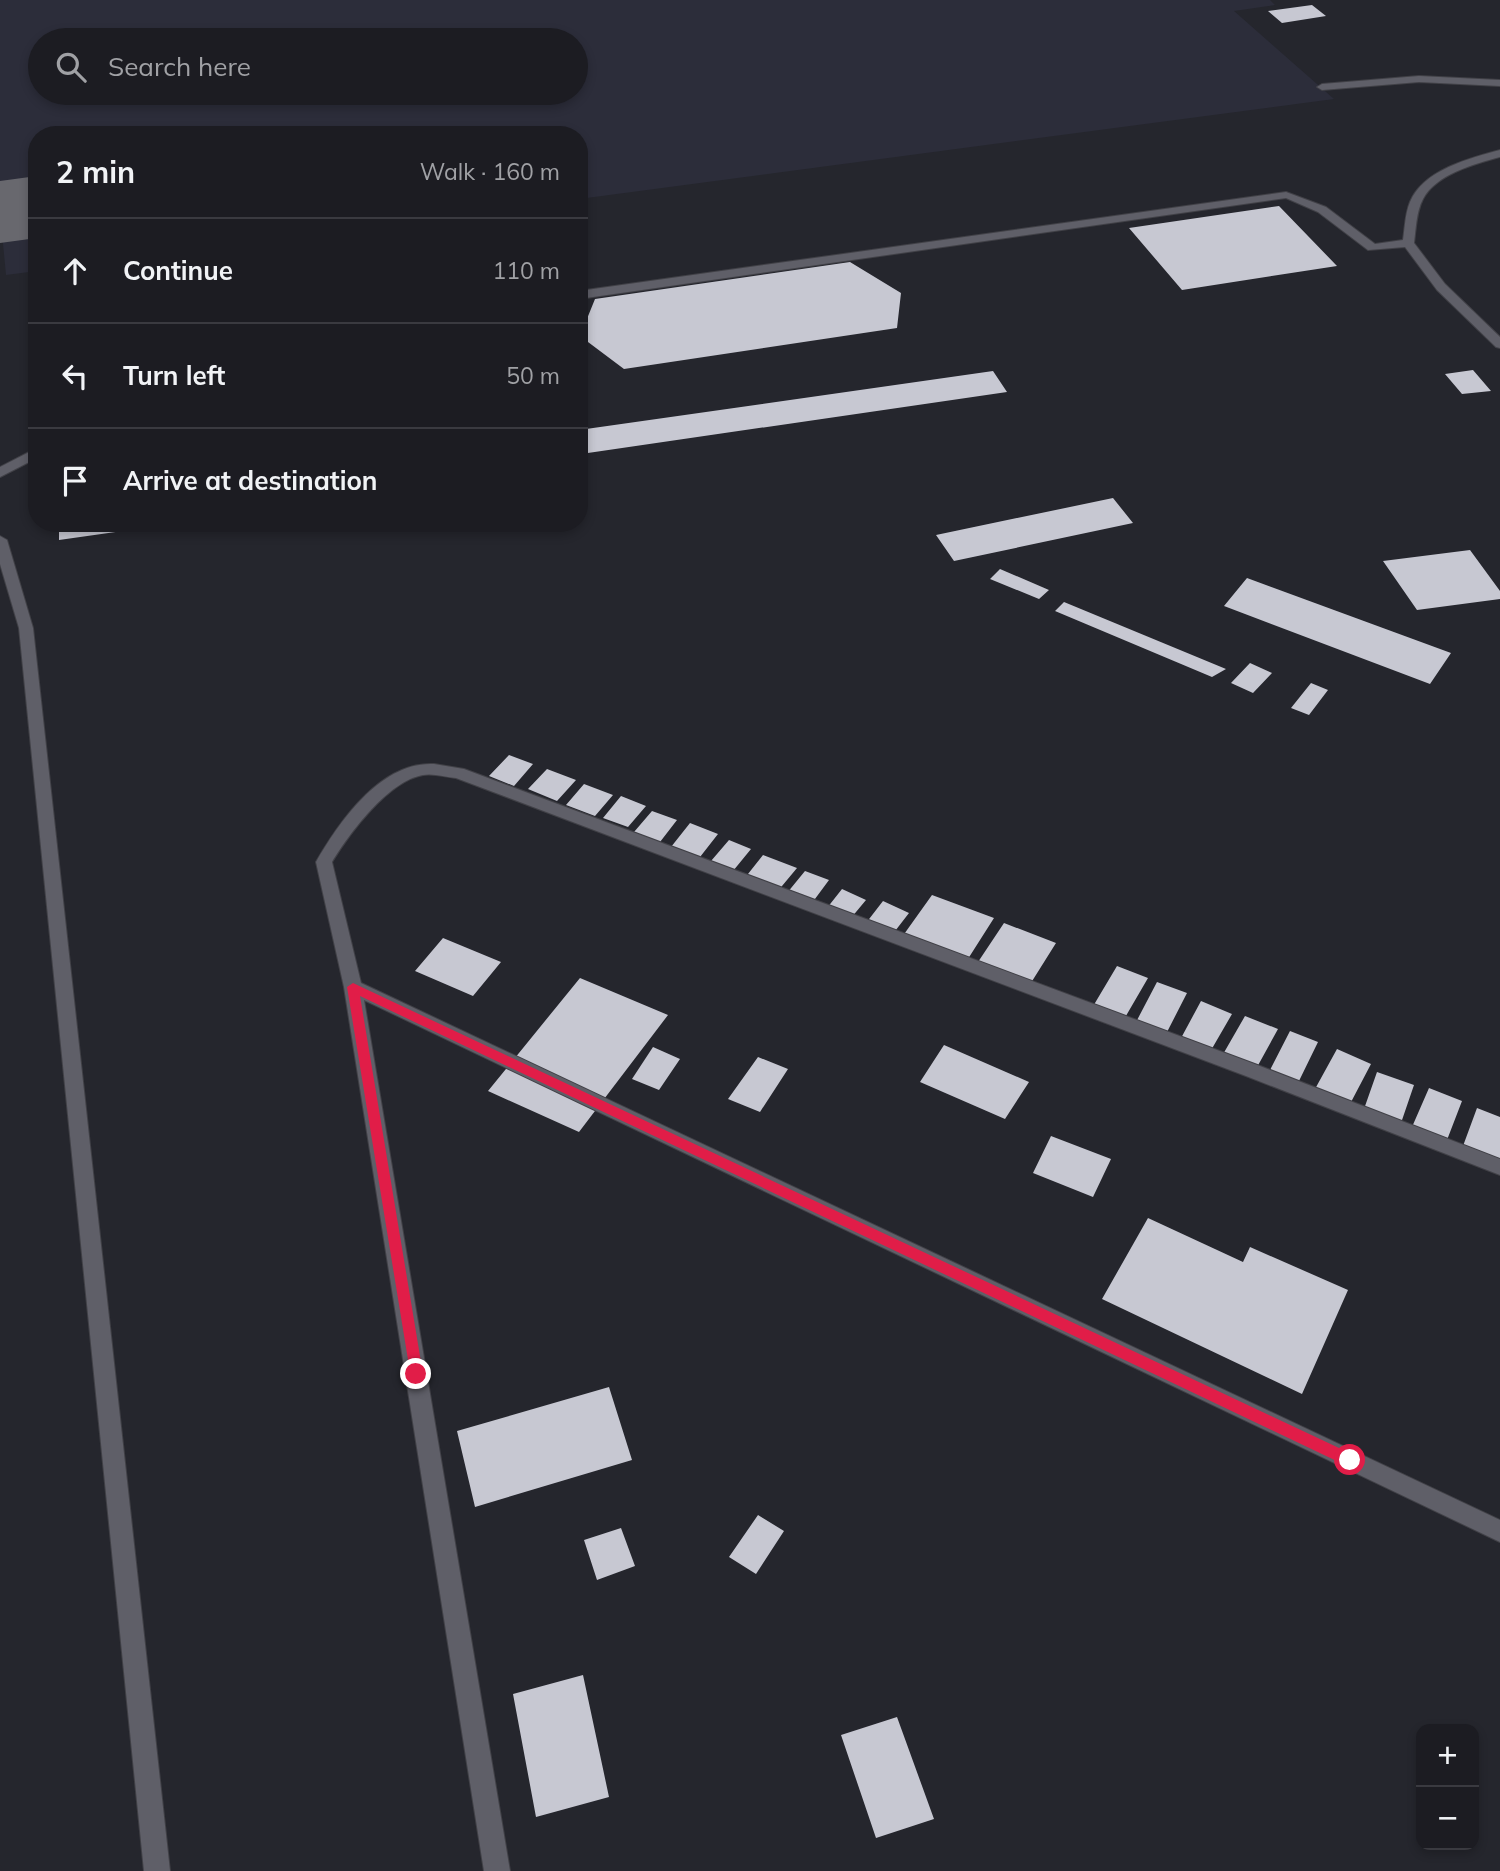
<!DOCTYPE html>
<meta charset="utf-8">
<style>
body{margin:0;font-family:Mulish,sans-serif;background:#25252a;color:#f1f3f6}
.controls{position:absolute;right:21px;bottom:21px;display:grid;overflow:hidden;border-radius:14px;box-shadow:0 4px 10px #0003}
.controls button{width:63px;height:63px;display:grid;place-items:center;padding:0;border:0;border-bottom:2px solid #3a3a40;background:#1c1c22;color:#f1f3f6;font:35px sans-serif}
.stop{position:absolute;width:21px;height:21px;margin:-16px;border:5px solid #e11d48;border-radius:50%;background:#fff}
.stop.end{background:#e11d48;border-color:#fff;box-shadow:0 2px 7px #0008}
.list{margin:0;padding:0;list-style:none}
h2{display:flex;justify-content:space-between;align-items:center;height:91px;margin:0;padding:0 28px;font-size:30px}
h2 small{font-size:23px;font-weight:400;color:#a0a1a5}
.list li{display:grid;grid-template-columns:46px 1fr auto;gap:21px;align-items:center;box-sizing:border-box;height:105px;padding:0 28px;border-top:2px solid #3a3a40}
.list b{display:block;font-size:26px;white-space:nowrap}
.list em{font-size:23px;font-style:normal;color:#a0a1a5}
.icon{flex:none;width:38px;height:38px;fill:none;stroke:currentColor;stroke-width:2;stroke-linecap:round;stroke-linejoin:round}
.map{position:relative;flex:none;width:1500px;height:1871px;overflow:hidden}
.search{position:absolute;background:#1c1c22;box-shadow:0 4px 10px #0003;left:28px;top:28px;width:560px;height:77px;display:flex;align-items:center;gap:18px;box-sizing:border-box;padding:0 24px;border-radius:38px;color:#a0a1a5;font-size:26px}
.panel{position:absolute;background:#1c1c22;box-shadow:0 4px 10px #0003;left:28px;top:126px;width:560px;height:406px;border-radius:28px}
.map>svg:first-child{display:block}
.built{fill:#2c2d3a;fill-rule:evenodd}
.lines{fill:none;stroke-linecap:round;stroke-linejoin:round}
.taxiway{fill:#68686e;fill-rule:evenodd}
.building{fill:#c7c8d2}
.minor-casing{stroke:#414147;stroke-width:2}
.minor{fill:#5f5f68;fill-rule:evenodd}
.route{fill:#e11d48}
</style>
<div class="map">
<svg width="1500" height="1871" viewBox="0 0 1500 1871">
<rect width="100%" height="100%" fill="#25262d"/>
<path class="built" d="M0,0h1270l5,5 -41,6 100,88 -755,100v-64h-542v136l-31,4 -6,-63zM40,40h536v53h-536z"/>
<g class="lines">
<path class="taxiway" d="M37,176v62l-37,5v-62z"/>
</g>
<path class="building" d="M1312,5l14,11 -44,7 -14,-12z
M1279,206l58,60 -155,24 -53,-62z
M850,262l51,31 -4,35 -273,41 -44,-33 15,-37z
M1473,370l18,21 -29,3 -17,-20z
M993,371l14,21 -426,62 -2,-6v-18z
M1113,498l20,25 -179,38 -18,-26z
M59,523h106v2l-106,15z
M1470,550l30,41v8l-83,11 -34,-49z
M1000,569l49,21 -10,9 -49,-20z
M1247,578l204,75 -21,31 -206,-78z
M1064,602l162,67 -14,8 -157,-66z
M1250,663l22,10 -19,20 -22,-10z
M1311,683l17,7 -19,25 -18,-7z
M509,755l24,9 -19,22 -25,-10z
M547,769l29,11 -19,21 -29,-12z
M584,784l29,11 -18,21 -29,-11z
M621,796l25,10 -18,21 -25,-9z
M652,811l25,9 -17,22 -26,-10z
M690,823l28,11 -18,23 -29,-10z
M729,840l22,9 -18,22 -22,-10z
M763,855l34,13 -20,24 -33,-13z
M805,871l24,9 -17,23 -25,-10z
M842,889l24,11 -15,18 -24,-10z
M932,895l62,23 -28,44 -64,-25z
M883,901l26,12 -17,22 -26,-12z
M1004,923l52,20 -27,43 -53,-21z
M443,938l58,24 -28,34 -58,-25z
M1117,966l31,12 -25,43 -31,-13z
M580,978l88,37 -89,117 -91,-41z
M1157,982l30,11 -22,43 -30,-12z
M1201,1001l31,13 -22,38 -30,-12z
M1245,1016l33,13 -22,40 -34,-13z
M1290,1031l28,11 -20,41 -29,-11z
M944,1045l85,37 -24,37 -85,-37z
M653,1047l27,12 -21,31 -27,-11z
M1337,1049l34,15 -21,40 -35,-15z
M758,1057l30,12 -28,43 -32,-13z
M1377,1072l37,13 -13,38 -37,-14z
M1429,1088l33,13 -15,39 -35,-13z
M1477,1108l23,9v44l-37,-15z
M1051,1136l60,23 -18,38 -60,-24z
M1148,1218l95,44 7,-15 98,43 -46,104 -200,-95z
M609,1387l23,73 -157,47 -18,-76z
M758,1515l26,16 -28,43 -27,-17z
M621,1528l14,38 -38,14 -13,-40z
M583,1675l26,122 -73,20 -23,-123z
M897,1717l37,102 -58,19 -35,-103z"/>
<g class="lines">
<defs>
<path id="minor" d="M1419,76l81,4v6l-81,-4 -97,8 -5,-3 5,-3z
M1500,150v7c-25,7 -64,17 -77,42 -7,13 -7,30 -9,44l31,41 55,53v11l-4,-1 -59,-57 -32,-43 -37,3 -50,-38 -32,-14 -707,101v-8l707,-99 40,15 49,37 28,-4c2,-13 2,-26 7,-38 13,-32 60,-44 90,-52z
M37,448v10l-37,19v-10z
M0,536l7,4 26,88 137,1243h-26l-125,-1243 -19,-64z
M434,764l30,5 796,297 240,93v16l-254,-99 -790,-298c-11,-1 -23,-5 -33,-3 -35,6 -74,59 -91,87l29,121 1139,537v22l-1136,-542 146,871h-26l-140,-884 -28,-125c23,-40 65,-101 118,-98z"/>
</defs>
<use href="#minor" class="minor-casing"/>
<use href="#minor" class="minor"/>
</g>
<path class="route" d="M353,983l1003,473v9h-11l-985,-469 63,378 -2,4h-10l-64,-391z"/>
</svg>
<div class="controls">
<button>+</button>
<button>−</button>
</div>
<div class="stop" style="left:1350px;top:1460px"></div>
<div class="stop end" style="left:416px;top:1374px"></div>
<div class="search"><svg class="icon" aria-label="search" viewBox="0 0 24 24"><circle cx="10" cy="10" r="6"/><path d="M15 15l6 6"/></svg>Search here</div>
<section class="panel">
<h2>2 min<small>Walk · 160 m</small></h2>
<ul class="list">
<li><svg class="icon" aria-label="ahead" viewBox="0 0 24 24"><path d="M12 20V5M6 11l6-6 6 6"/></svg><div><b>Continue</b></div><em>110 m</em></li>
<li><svg class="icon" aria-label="left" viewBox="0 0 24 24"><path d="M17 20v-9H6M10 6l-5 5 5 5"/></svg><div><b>Turn left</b></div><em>50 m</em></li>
<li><svg class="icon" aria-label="arrive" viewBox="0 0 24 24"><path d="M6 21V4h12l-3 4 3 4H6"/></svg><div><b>Arrive at destination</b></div></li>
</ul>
</section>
</div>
